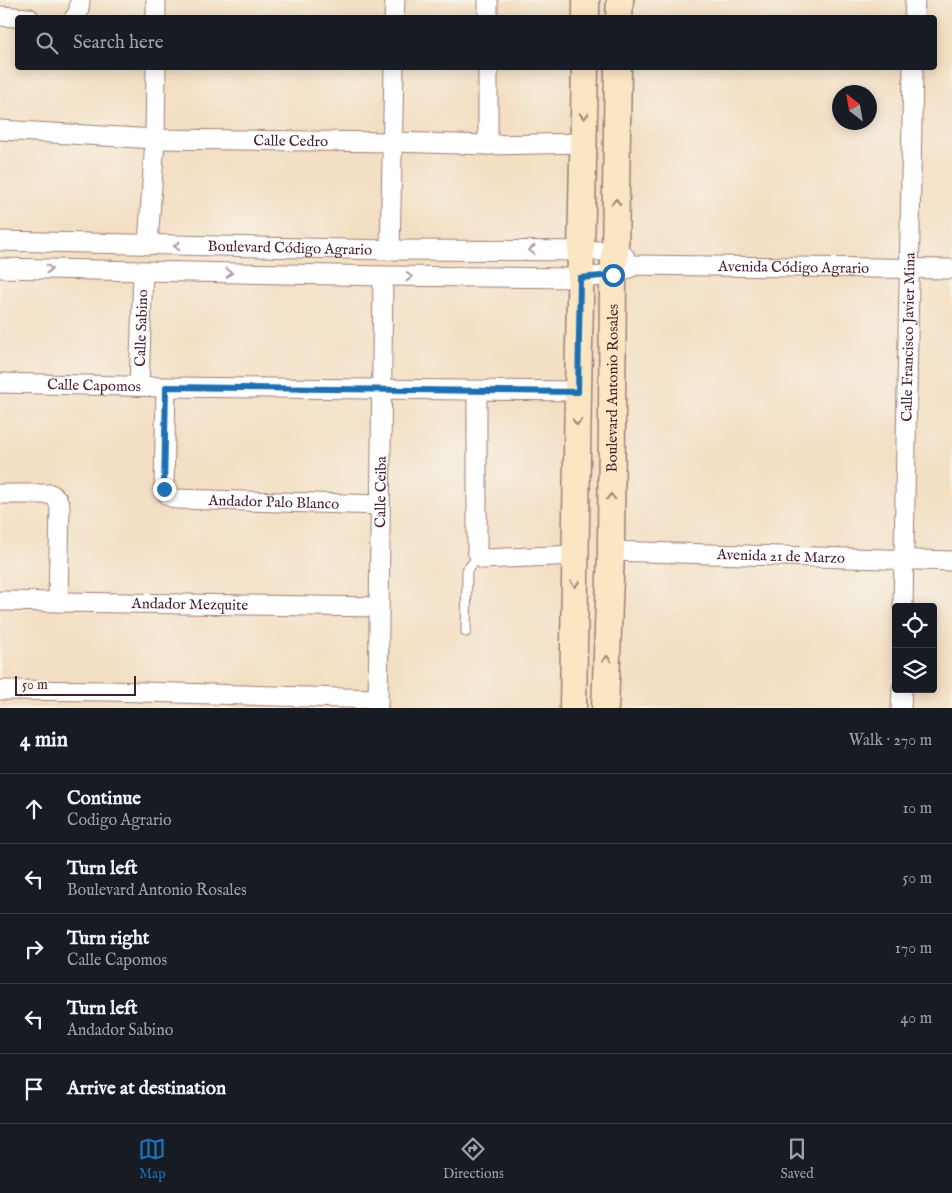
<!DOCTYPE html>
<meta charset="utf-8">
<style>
body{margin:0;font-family:"IM FELL English",serif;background:#242831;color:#f1f3f6}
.controls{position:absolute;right:15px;bottom:15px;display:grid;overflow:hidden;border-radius:5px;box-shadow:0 2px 12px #0003}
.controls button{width:45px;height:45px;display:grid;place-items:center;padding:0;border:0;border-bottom:1px solid #363941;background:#171b24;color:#f1f3f6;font:25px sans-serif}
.compass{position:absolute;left:832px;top:85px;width:45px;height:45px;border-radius:50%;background:#171b24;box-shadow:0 2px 12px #0003;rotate:329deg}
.scale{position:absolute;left:15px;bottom:12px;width:121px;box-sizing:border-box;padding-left:5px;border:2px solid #4a1f2b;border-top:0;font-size:14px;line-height:18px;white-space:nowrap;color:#4a1f2b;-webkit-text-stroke:4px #f7f3e8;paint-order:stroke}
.stop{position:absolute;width:15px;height:15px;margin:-11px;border:4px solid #1f6fb2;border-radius:50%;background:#fff}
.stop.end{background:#1f6fb2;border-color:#fff;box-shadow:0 1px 5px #0008}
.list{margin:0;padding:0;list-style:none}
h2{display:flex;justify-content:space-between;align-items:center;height:65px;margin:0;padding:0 20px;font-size:21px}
h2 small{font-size:16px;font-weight:400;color:#9ea1a6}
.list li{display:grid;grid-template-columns:32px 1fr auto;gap:15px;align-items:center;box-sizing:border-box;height:70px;padding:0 20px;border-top:1px solid #363941}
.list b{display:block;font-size:19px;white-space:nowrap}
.list p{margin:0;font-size:16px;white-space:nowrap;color:#9ea1a6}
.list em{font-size:16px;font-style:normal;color:#9ea1a6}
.icon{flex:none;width:28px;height:28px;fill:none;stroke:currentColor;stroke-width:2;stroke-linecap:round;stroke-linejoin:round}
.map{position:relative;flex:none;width:952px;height:708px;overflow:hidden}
.search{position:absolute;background:#171b24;box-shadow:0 2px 12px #0003;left:15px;right:15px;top:15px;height:55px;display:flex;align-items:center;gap:12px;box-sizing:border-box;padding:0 18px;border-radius:5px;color:#9ea1a6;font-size:19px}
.sheet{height:415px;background:#171b24}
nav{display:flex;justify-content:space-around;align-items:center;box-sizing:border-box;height:70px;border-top:1px solid #363941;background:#171b24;font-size:14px;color:#9ea1a6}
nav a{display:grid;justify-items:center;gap:2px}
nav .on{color:#1f6fb2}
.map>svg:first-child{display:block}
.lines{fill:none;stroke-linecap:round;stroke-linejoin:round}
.service-casing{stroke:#9e7f77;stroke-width:11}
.minor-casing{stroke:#9e7f77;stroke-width:21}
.secondary-casing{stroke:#9e7f77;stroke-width:29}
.service{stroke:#fff;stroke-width:9}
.minor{stroke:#fff;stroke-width:19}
.secondary{stroke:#fbe6c3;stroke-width:26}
.oneway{stroke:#a28277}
.oneway2{stroke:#ae9aa0}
.route{stroke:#1f6fb2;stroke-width:6}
.labels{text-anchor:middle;stroke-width:4;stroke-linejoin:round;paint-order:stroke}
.street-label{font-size:15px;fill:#4a1f2b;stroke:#f7f3e8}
</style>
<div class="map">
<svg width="952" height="708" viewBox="0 0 952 708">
<rect width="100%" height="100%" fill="#f7f3e8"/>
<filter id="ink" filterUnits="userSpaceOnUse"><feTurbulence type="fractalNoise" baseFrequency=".02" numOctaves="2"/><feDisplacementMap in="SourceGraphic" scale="10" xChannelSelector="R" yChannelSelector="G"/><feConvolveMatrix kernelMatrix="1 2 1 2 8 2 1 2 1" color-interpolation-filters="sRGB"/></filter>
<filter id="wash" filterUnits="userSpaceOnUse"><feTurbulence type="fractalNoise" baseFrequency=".0096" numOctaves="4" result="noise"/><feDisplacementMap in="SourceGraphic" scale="20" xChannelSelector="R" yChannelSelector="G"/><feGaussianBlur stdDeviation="1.12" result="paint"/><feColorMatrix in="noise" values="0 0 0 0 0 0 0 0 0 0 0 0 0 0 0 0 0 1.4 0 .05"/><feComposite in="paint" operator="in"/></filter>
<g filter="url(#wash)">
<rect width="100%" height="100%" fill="#f3dfc3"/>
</g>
<g filter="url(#ink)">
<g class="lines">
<defs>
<path id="service" d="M466,632l1,-62 12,-15"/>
<g id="minor">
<path d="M0,16l29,2"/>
<path d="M74,18c6,-5 5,-11 6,-18"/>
<path d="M156,18v-18"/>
<path d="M394,18l1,-18"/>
<path d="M488,18v-18"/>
<path d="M914,18l1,-18"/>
<path d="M488,68v77"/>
<path id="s1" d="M0,130l155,9 238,3 95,3 95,-2"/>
<path id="s2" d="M0,241l390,9 225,1 10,6"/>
<path d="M148,245l7,-106 1,-71"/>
<path d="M390,250l4,-182"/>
<path id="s3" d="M0,268l383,8 197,2 33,-3 23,-10 316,4"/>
<path id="s4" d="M0,383l166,4 412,4"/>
<path id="s5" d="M139,386l4,-115"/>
<path id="s6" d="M166,387l-2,102 5,7 8,3 203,6"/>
<path d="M477,391v160l2,4 4,4 92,-4"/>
<path d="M0,494h51l6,5 3,7 -2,96"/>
<path id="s7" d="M611,551l341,10"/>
<path id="s8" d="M0,601l379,6"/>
<path id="s9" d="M903,607l10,-539"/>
<path d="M0,690l108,1 270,8"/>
<path id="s10" d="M378,708l5,-432"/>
<path d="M901,708l1,-19"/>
</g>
<g id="secondary">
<path d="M586,18v-18"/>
<path d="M619,18l1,-18"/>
<path d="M573,708l5,-317 7,-323"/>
<path id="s11" d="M605,708l6,-157 2,-276 2,-24 3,-183"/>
</g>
</defs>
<use href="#service" class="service-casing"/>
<use href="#minor" class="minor-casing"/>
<use href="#secondary" class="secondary-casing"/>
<use href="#service" class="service"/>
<use href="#minor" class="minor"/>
<use href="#secondary" class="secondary"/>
</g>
<defs><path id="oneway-chevron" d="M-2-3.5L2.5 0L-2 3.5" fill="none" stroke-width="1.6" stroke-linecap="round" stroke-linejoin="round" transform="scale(1.25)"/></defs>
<g class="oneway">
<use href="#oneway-chevron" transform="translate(584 116) rotate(91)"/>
<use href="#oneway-chevron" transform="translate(616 202) rotate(-89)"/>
<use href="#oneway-chevron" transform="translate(577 422) rotate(91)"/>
<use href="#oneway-chevron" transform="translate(611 497) rotate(-90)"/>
<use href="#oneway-chevron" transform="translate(575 584) rotate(91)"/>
<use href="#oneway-chevron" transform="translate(607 659) rotate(-88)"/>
</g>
<g class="oneway2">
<use href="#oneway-chevron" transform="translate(177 246) rotate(-179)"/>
<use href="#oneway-chevron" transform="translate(532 250) rotate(-180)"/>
<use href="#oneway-chevron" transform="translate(49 269) rotate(1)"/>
<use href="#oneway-chevron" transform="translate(229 273) rotate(1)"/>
<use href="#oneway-chevron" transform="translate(409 277)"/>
</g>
</g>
<g class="lines" filter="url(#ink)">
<path class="route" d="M164,489l2,-102 412,5 2,-114 33,-3"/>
</g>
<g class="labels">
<g class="street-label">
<text dy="5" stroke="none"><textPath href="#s1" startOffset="291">Calle Cedro</textPath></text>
<text dy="5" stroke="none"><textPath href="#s2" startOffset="290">Boulevard Código Agrario</textPath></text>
<text dy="5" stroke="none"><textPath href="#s3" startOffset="796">Avenida Código Agrario</textPath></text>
<text dy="5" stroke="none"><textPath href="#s5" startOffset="58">Calle Sabino</textPath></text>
<text dy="5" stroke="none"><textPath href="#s9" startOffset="270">Calle Francisco Javier Mina</textPath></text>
<text dy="5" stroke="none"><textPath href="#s4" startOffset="94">Calle Capomos</textPath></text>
<text dy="5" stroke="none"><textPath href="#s11" startOffset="320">Boulevard Antonio Rosales</textPath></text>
<text dy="5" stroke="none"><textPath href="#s10" startOffset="216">Calle Ceiba</textPath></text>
<text dy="5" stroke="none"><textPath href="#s6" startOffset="216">Andador Palo Blanco</textPath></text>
<text dy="5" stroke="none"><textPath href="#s7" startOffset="170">Avenida 21 de Marzo</textPath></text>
<text dy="5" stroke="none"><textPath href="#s8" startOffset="190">Andador Mezquite</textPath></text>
</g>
</g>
</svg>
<div class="controls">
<button><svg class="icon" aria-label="locate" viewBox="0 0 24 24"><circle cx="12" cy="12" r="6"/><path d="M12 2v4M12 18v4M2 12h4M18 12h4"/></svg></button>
<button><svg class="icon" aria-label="layers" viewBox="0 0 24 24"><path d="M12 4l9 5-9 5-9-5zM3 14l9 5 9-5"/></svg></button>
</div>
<svg class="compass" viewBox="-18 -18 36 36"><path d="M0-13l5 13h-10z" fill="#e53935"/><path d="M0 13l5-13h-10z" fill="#9ea1a6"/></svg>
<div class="scale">50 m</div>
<div class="stop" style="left:613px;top:275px"></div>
<div class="stop end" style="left:164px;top:489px"></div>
<div class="search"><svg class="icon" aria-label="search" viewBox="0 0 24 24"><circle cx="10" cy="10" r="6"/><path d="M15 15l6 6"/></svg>Search here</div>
</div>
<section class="sheet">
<h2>4 min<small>Walk · 270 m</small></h2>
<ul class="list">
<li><svg class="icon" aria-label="ahead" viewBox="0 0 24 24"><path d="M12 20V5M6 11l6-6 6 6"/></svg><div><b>Continue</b><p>Codigo Agrario</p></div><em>10 m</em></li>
<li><svg class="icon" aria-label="left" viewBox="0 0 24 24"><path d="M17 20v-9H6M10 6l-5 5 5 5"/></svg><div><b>Turn left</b><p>Boulevard Antonio Rosales</p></div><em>50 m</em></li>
<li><svg class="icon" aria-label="right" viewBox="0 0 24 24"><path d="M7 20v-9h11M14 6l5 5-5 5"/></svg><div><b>Turn right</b><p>Calle Capomos</p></div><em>170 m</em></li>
<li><svg class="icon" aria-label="left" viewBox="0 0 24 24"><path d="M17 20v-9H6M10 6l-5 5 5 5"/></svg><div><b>Turn left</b><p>Andador Sabino</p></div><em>40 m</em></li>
<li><svg class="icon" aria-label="arrive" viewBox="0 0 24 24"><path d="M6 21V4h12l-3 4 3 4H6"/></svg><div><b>Arrive at destination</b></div></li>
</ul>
</section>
<nav>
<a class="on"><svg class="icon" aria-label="map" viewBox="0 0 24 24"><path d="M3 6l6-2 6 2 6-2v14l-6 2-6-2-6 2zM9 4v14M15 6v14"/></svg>Map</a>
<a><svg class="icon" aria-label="directions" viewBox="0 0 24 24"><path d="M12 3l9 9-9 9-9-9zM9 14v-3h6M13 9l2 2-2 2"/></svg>Directions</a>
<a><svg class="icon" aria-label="saved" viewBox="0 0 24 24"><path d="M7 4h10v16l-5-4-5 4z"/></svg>Saved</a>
</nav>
